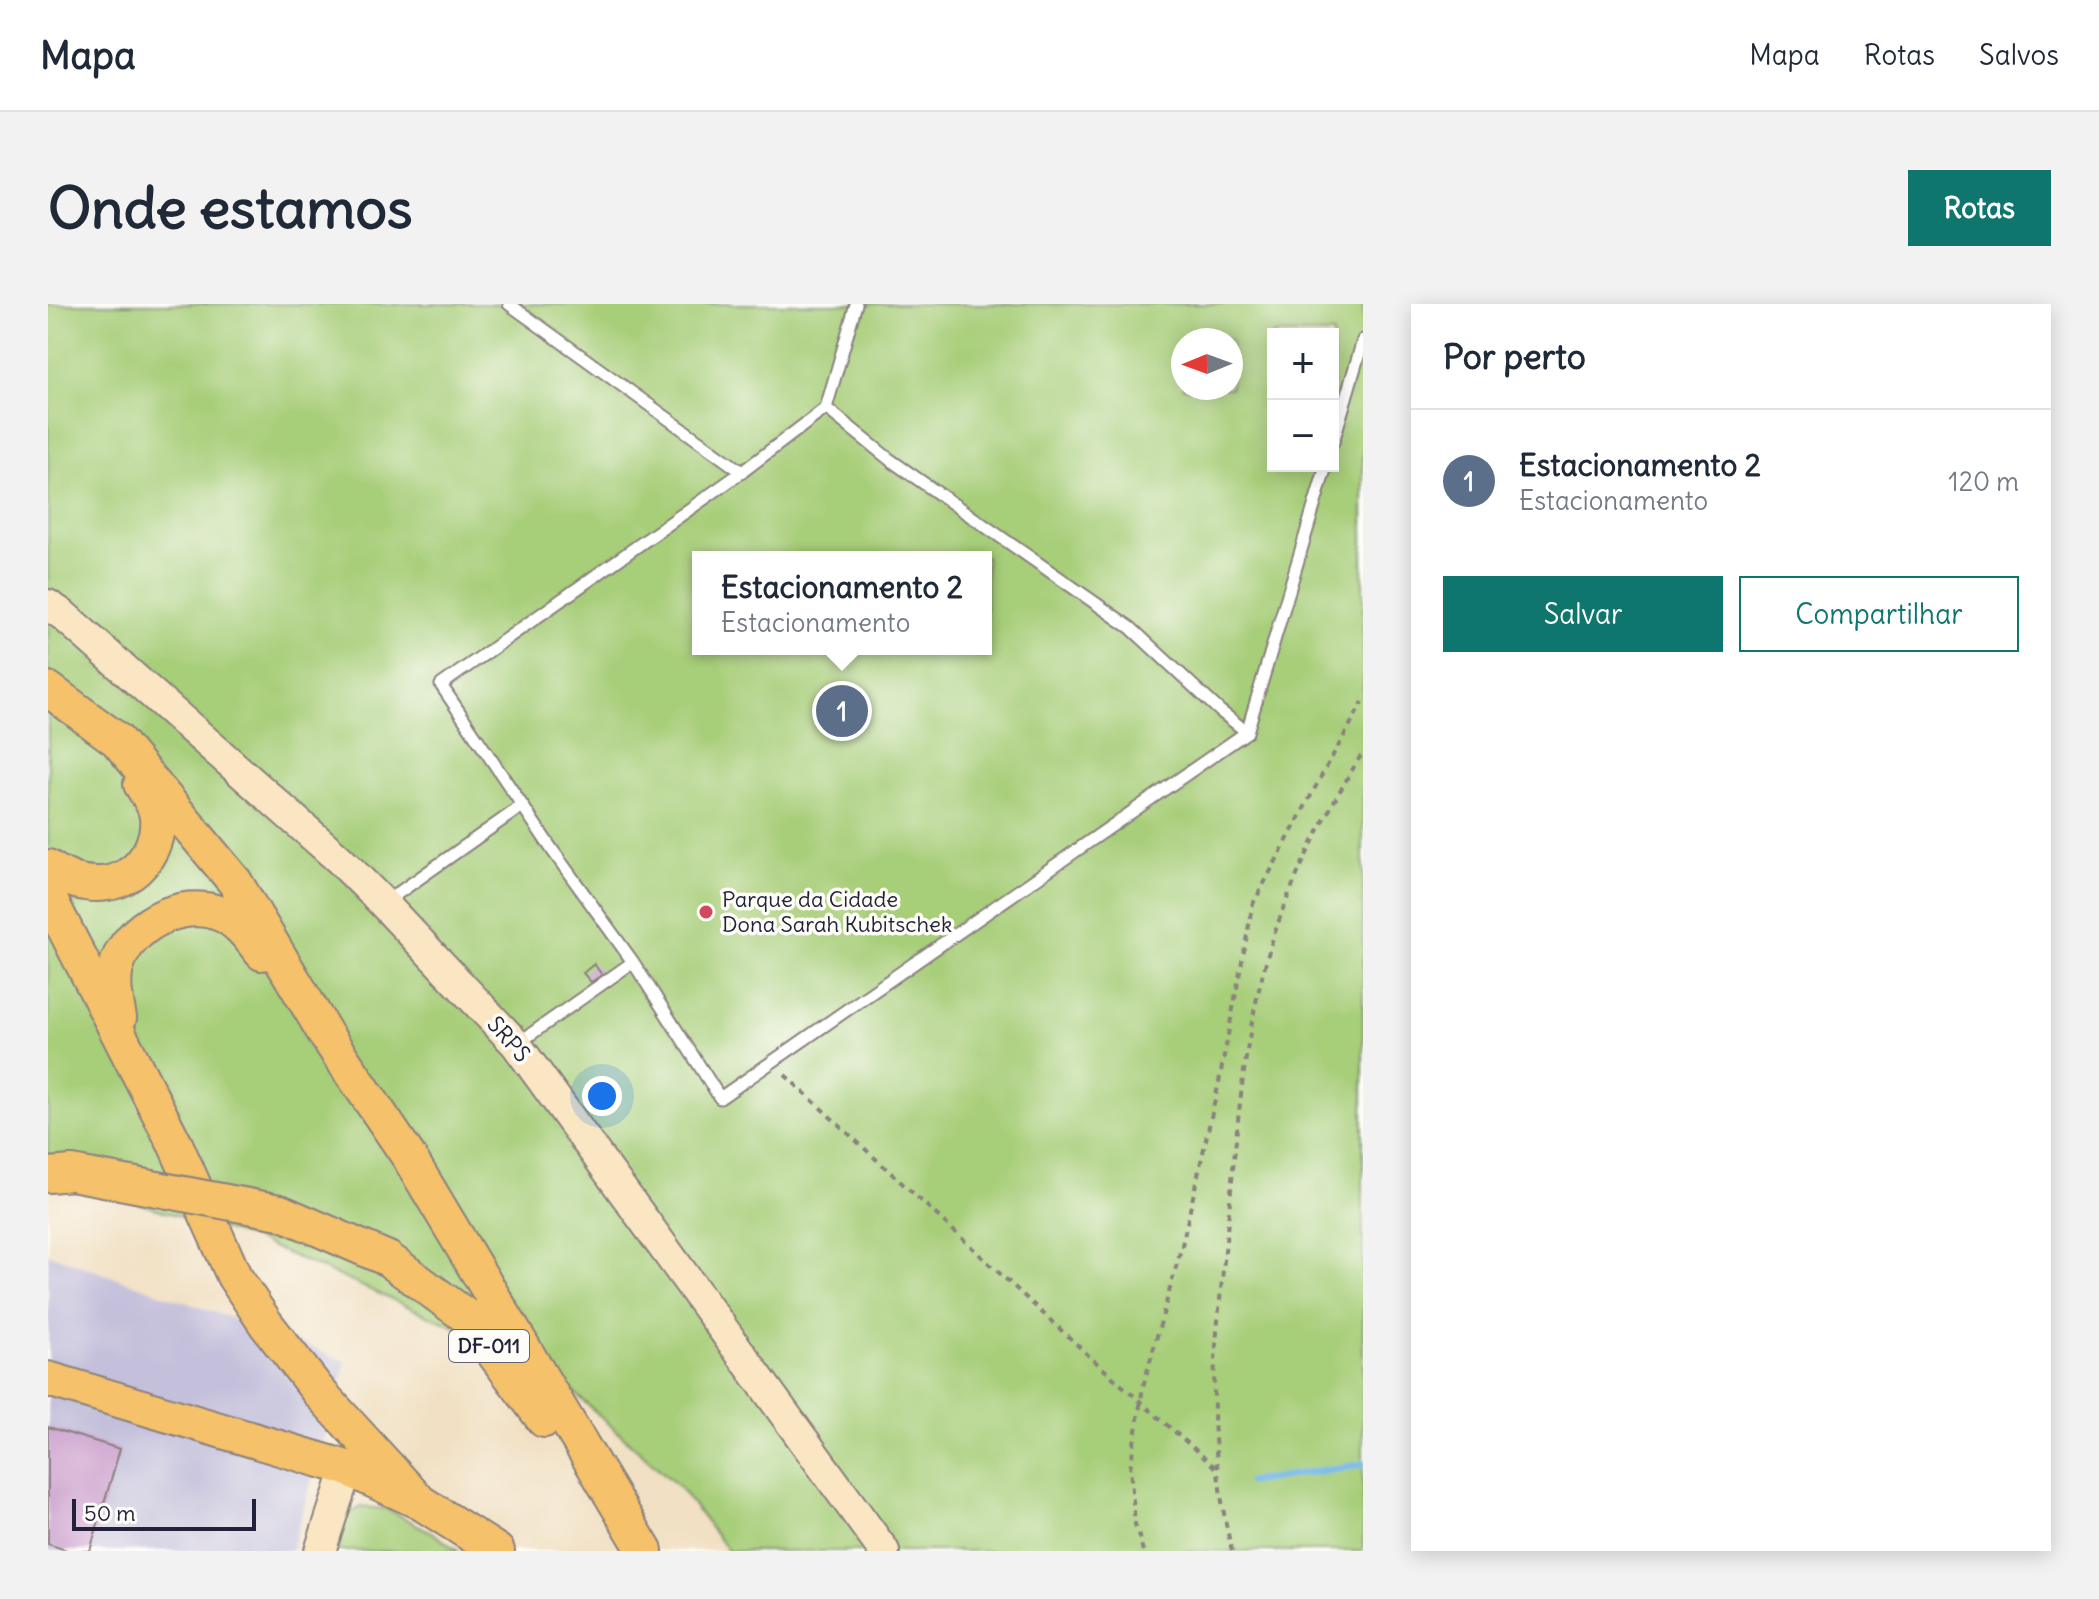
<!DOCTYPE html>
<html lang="pt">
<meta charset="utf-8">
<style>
body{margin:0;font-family:Delius,sans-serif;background:#f2f2f3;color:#1f2937}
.controls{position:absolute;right:24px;top:24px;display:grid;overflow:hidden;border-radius:0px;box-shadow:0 4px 20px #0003}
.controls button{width:72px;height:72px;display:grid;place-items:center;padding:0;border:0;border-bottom:2px solid #e0e1e3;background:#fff;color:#1f2937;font:40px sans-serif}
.compass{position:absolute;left:1123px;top:24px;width:72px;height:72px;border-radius:50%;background:#fff;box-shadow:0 4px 20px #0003;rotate:269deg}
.scale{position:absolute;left:24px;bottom:20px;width:184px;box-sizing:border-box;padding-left:8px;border:4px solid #22223b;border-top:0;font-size:22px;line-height:28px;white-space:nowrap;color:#22223b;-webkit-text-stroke:6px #fdfcf7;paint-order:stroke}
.you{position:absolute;left:554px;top:792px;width:28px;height:28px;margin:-20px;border:6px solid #fff;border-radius:50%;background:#1a73e8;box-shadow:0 0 0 12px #1a73e833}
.badge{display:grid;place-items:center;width:52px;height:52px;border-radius:50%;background:#0f766e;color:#fff;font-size:26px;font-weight:700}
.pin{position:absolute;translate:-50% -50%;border:4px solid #fff;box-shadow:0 2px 8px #0006}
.popup{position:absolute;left:644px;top:247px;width:300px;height:104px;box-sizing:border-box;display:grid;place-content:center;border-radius:0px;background:#fff;filter:drop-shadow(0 2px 6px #0005);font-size:26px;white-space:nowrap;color:#747a83}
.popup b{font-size:30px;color:#1f2937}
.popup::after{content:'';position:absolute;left:50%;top:100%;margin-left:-16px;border:16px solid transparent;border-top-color:#fff}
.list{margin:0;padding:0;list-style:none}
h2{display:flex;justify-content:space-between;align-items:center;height:104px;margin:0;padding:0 32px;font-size:34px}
h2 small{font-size:26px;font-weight:400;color:#747a83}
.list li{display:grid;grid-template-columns:52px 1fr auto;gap:24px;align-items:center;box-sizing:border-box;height:144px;padding:0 32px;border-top:2px solid #e0e1e3}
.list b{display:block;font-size:30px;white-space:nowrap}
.list p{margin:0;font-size:26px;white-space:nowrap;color:#747a83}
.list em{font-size:26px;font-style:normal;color:#747a83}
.actions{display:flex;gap:16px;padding:24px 32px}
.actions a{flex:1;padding:18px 0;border:2px solid #0f766e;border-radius:0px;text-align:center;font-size:28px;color:#0f766e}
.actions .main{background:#0f766e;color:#fff}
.map{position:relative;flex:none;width:1315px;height:1247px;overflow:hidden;border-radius:0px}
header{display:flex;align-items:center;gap:48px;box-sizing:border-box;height:112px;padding:0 40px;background:#fff;border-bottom:2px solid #e0e1e3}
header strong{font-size:38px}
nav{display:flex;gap:44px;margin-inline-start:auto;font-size:28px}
.intro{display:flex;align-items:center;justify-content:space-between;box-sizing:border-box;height:192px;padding:0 48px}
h1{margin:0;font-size:56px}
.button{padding:20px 36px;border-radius:0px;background:#0f766e;color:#fff;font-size:28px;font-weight:700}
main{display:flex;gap:48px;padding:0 48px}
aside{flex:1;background:#fff;border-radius:0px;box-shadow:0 4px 20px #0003}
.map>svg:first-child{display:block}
.industrial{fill:#c4c0db}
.green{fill:#a7ce79;stroke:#64785a;stroke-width:2;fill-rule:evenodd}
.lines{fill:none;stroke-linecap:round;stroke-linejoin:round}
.stream{stroke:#71b5e7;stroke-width:7}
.building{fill:#cda2cf}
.lane-casing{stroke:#8a817f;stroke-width:15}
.secondary-casing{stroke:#8a817f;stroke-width:34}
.primary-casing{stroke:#8a817f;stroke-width:38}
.path{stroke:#8a817f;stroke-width:4;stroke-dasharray:6 6;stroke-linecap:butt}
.lane{stroke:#fff;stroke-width:11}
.secondary{stroke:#fbe6c4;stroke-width:30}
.primary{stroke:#f5c16b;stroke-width:34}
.primary-bridge-casing{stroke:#8a817f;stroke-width:38;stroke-linecap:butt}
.primary-bridge{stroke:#f5c16b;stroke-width:34}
.poi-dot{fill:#d1495b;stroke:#fdfcf7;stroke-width:3}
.labels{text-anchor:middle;stroke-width:7;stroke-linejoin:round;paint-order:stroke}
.shield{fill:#fdfcf7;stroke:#646373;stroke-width:2}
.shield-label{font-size:20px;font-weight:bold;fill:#22223b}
.poi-label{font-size:22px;fill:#22223b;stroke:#fdfcf7;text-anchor:start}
.street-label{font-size:22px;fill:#22223b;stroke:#fdfcf7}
</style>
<header>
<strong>Mapa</strong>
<nav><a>Mapa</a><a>Rotas</a><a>Salvos</a></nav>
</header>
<div class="intro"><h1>Onde estamos</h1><a class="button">Rotas</a></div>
<main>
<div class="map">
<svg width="1315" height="1247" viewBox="0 0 1315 1247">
<rect width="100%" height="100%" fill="#fdfcf7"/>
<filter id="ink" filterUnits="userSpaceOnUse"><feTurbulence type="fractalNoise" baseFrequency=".0125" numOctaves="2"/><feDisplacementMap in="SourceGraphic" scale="16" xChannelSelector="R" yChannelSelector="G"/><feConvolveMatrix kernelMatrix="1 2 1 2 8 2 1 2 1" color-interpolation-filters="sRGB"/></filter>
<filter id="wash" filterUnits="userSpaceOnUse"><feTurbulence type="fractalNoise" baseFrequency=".006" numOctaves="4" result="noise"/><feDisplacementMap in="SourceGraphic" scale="32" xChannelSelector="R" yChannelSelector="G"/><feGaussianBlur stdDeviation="1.8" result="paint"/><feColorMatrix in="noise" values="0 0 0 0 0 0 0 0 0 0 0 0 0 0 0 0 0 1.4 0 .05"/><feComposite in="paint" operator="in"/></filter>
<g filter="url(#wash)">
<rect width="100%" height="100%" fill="#f1e0c3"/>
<path class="industrial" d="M0,950l251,88 47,20 -55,189h-243z"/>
<path class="green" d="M0,0h1315v1247h-635l-48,-63 -134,-121 -294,-129 -204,-62zM1225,30h60v132h-60zM1135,36h48v48h-48zM650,253h288v92h-288z
M313,1203l26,2 46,24 25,18h-124l11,-34z"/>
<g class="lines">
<path class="stream" d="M1201,1178l114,-18"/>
</g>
<g id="blocks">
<path class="building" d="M546,660l8,11 -11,7 -8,-9z
M0,1123l72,22 -30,102h-21l-21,-7z"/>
</g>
</g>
<g filter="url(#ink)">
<use href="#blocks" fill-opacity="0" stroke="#8a817f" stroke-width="2"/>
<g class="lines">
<defs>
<path id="lane" d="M461,0l233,168
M808,0l-30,104 -84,64 -301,213 112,166 80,111 87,136 527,-366 79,-266
M778,104l63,51 242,169 89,83 27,21
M1285,138l30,-102
M336,599l138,-97
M469,740l116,-82"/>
<path id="secondary" d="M0,301l15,10 276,244 44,44 133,141 368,507
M272,1247l27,-83"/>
<path id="primary" d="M0,385l69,51 118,142 91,153 83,122 236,394
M0,563c36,26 82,24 103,-18 5,-11 8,-25 5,-37 -2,-9 -10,-20 -15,-28
M0,592l128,250 58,130 32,48 53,68 101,110
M71,714c-3,-16 -7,-34 -3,-50 10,-41 65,-71 105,-54 18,8 29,24 41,39
M0,871l24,-2
M232,908l108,47 78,57 78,104
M0,1075l299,89 73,34 77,49"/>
</defs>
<use href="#lane" class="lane-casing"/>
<use href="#secondary" class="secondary-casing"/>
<use href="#primary" class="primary-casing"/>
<path class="path" d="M737,771l315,291 116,102
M1095,1247l-8,-27 -5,-56 13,-81 39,-142 37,-163 34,-178 70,-131 40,-71
M1184,1247c-13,-53 -19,-108 -18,-163 1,-52 8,-105 13,-157 9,-86 14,-174 36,-258 20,-80 58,-152 100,-221"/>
<use href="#lane" class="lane"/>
<use href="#secondary" class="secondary"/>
<use href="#primary" class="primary"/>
<defs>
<path id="primary-bridge" d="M24,869l208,39"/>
</defs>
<use href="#primary-bridge" class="primary-bridge-casing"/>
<use href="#primary-bridge" class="primary-bridge"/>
</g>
</g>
<circle class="poi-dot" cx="658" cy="608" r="8"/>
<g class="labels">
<rect class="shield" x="401" y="1026" width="80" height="32" rx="6"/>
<g class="shield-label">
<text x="441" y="1049">DF-011</text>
</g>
<g class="poi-label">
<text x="674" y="603">Parque da Cidade<tspan x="674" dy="25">Dona Sarah Kubitschek</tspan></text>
</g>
<g class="street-label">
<text transform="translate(461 735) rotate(49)" y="8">SRPS</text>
</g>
</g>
</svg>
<div class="controls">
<button>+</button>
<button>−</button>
</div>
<svg class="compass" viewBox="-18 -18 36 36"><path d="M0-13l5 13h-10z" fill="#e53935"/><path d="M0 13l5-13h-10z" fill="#747a83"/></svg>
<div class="scale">50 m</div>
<div class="you"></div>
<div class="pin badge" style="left:794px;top:407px;background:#5c6f8a">1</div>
<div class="popup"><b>Estacionamento 2</b>Estacionamento</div>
</div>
<aside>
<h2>Por perto<small></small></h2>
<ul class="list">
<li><span class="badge" style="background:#5c6f8a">1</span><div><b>Estacionamento 2</b><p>Estacionamento</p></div><em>120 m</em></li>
</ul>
<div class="actions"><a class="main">Salvar</a><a>Compartilhar</a></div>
</aside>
</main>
